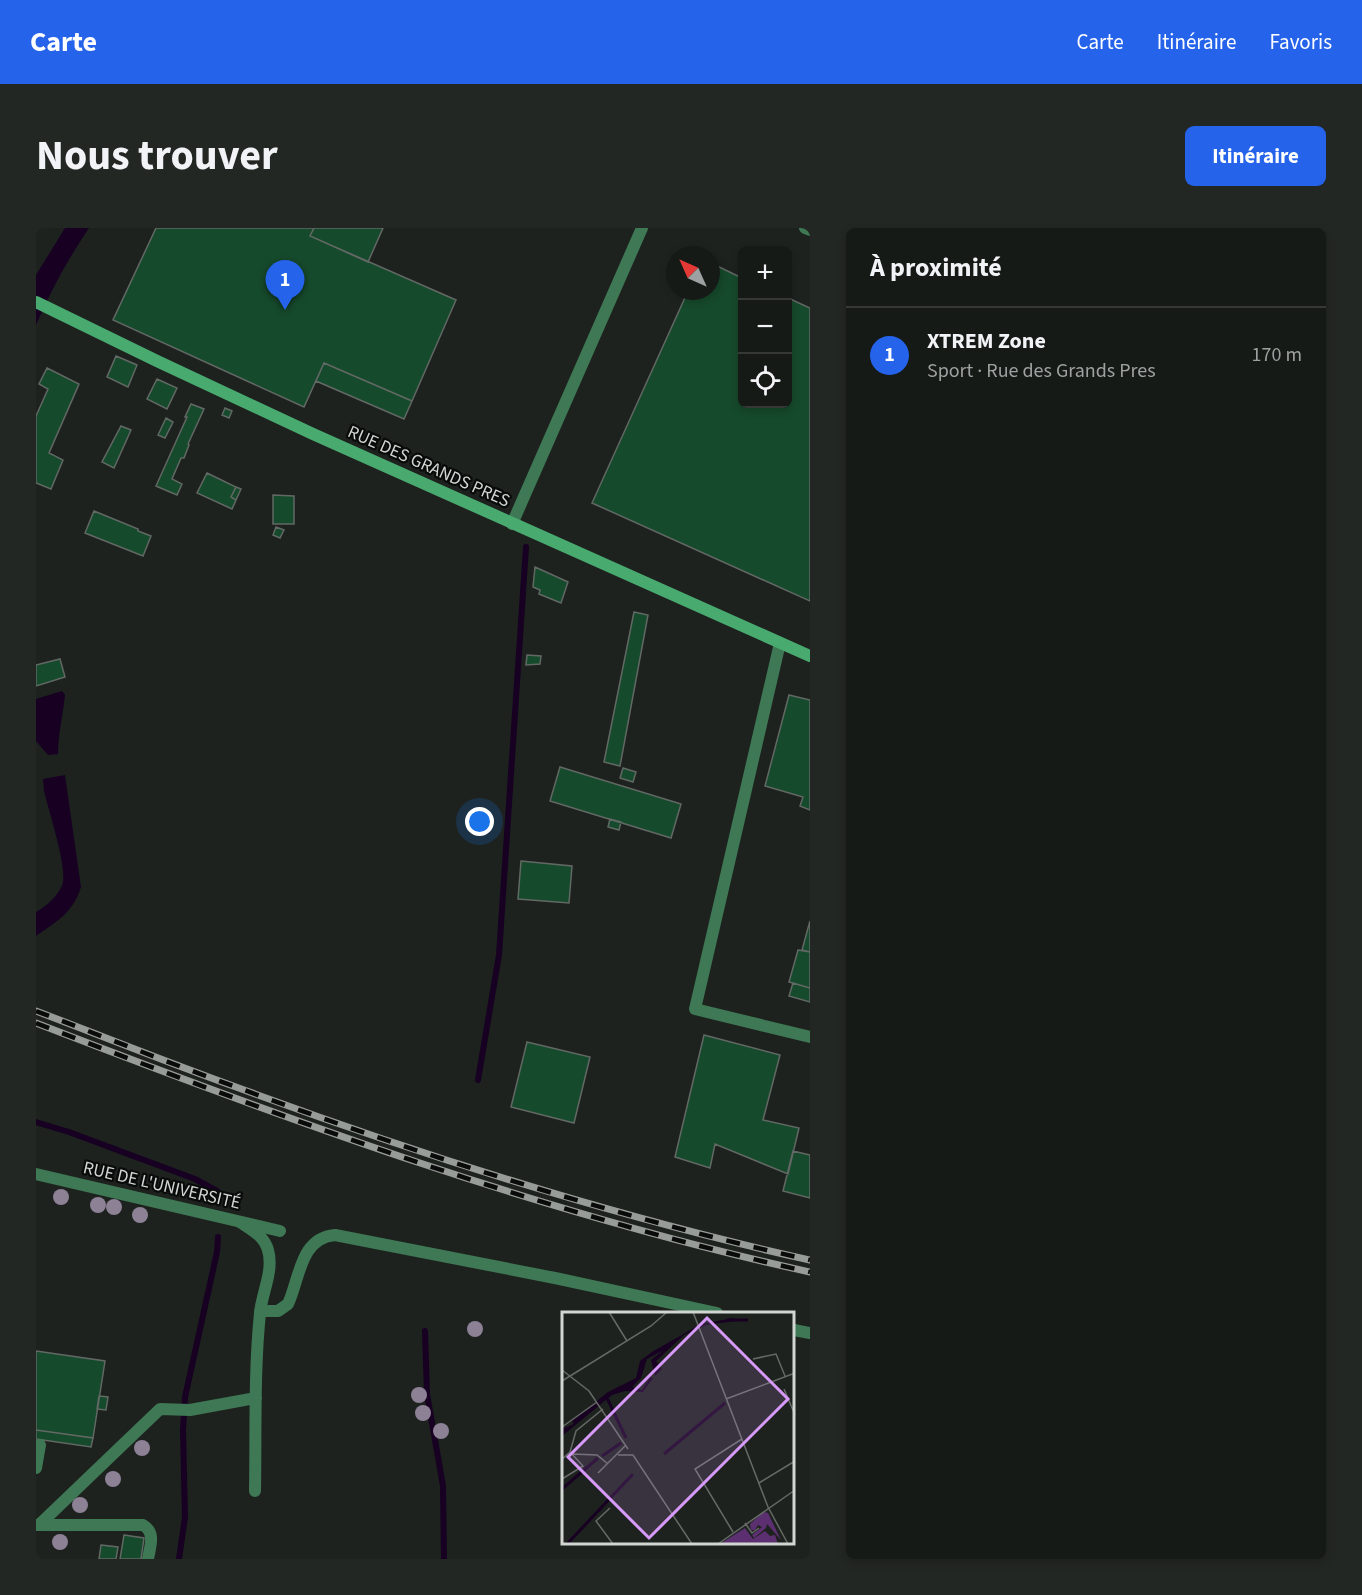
<!DOCTYPE html>
<html lang="fr">
<meta charset="utf-8">
<style>
body{margin:0;font-family:"Source Sans 3",sans-serif;background:#232724;color:#f1f3f6}
.controls{position:absolute;right:18px;top:18px;display:grid;overflow:hidden;border-radius:9px;box-shadow:0 3px 9px #0003}
.controls button{width:54px;height:54px;display:grid;place-items:center;padding:0;border:0;border-bottom:2px solid #353836;background:#161a17;color:#f1f3f6;font:30px sans-serif}
.compass{position:absolute;left:630px;top:18px;width:54px;height:54px;border-radius:50%;background:#161a17;box-shadow:0 3px 9px #0003;rotate:315deg}
.you{position:absolute;left:444px;top:594px;width:21px;height:21px;margin:-15px;border:4px solid #fff;border-radius:50%;background:#1a73e8;box-shadow:0 0 0 9px #1a73e833}
.badge{display:grid;place-items:center;width:39px;height:39px;border-radius:50%;background:#2563eb;color:#fff;font-size:20px;font-weight:700}
.pin{position:absolute;translate:-50% -50px;filter:drop-shadow(0 2px 3px #0008)}
.pin::after{content:'';position:absolute;top:32px;width:21px;height:18px;background:inherit;clip-path:polygon(0 0,100% 0,50% 100%)}
.list{margin:0;padding:0;list-style:none}
h2{display:flex;justify-content:space-between;align-items:center;height:78px;margin:0;padding:0 24px;font-size:26px}
h2 small{font-size:20px;font-weight:400;color:#9ea1a1}
.list li{display:grid;grid-template-columns:39px 1fr auto;gap:18px;align-items:center;box-sizing:border-box;height:96px;padding:0 24px;border-top:2px solid #353836}
.list b{display:block;font-size:22px;white-space:nowrap}
.list p{margin:0;font-size:20px;white-space:nowrap;color:#9ea1a1}
.list em{font-size:20px;font-style:normal;color:#9ea1a1}
.icon{flex:none;width:33px;height:33px;fill:none;stroke:currentColor;stroke-width:2;stroke-linecap:round;stroke-linejoin:round}
.map{position:relative;flex:none;width:774px;height:1331px;overflow:hidden;border-radius:9px}
header{display:flex;align-items:center;gap:36px;box-sizing:border-box;height:84px;padding:0 30px;background:#2563eb;color:#fff}
header strong{font-size:28px}
nav{display:flex;gap:33px;margin-inline-start:auto;font-size:21px}
.intro{display:flex;align-items:center;justify-content:space-between;box-sizing:border-box;height:144px;padding:0 36px}
h1{margin:0;font-size:42px}
.button{padding:15px 27px;border-radius:9px;background:#2563eb;color:#fff;font-size:21px;font-weight:700}
main{display:flex;gap:36px;padding:0 36px}
aside{flex:1;background:#161a17;border-radius:9px;box-shadow:0 3px 9px #0003}
.map>svg:first-child{display:block}
.water{fill:#170022}
.lines{fill:none;stroke-linecap:round;stroke-linejoin:round}
.stream{stroke:#170022;stroke-width:6}
.building{fill:#164a2c;stroke:#626864;stroke-width:1.5}
.lane{stroke:#3f7854;stroke-width:12}
.street{stroke:#3f7854;stroke-width:12}
.secondary{stroke:#49aa70;stroke-width:12}
.rail-casing{stroke:#989c99;stroke-width:7}
.rail{stroke:#090b0a;stroke-width:4.5;stroke-dasharray:14;stroke-linecap:butt}
.tree{fill:#8d8196}
.labels{text-anchor:middle;stroke-width:4.5;stroke-linejoin:round;paint-order:stroke}
.street-label{font-size:18px;fill:#d2d6d3;stroke:#090b0a}
.inset-river{fill:none;stroke:#170022;stroke-width:3}
.inset-road{fill:none;stroke:#656a67;stroke-width:1.5}
.view{fill:#d89af8;fill-opacity:0.15;stroke:#d89af8;stroke-width:3}
.inset-edge{fill:none;stroke:#d2d6d3;stroke-width:3}
</style>
<header>
<strong>Carte</strong>
<nav><a>Carte</a><a>Itinéraire</a><a>Favoris</a></nav>
</header>
<div class="intro"><h1>Nous trouver</h1><a class="button">Itinéraire</a></div>
<main>
<div class="map">
<svg width="774" height="1331" viewBox="0 0 774 1331">
<rect width="100%" height="100%" fill="#1d221f"/>
<path class="water" d="M29,0h24c-21,31 -38,62 -53,97v-50z
M26,463l3,4c-2,20 -7,39 -7,59l-10,1 -12,-14v-42z
M29,547l16,112c-8,26 -24,34 -45,49v-24c10,-5 25,-19 27,-30 3,-19 -14,-70 -19,-91l-1,-12z"/>
<g class="lines">
<path class="stream" d="M442,852l21,-125 27,-408
M0,894l33,10 126,47 22,12
M389,1103l2,63 16,92 1,73
M143,1331l6,-42 -2,-87 2,-33 32,-145 1,-15"/>
</g>
<path class="building" d="M120,0h158l-4,8 146,64 -44,101 -88,-38 -20,44 -191,-87z
M278,0h69l-15,34 -58,-26z
M675,35l31,15v126h46v-106l22,10v293l-218,-98 96,-212h23z
M80,128l21,9 -9,22 -21,-10z
M288,135l88,38 -8,18 -88,-38z
M11,140l32,16 -30,69 14,7 -12,29 -15,-6v-67l12,-27 -9,-5z
M121,151l20,9 -10,21 -20,-10z
M155,176l13,5 -16,35 1,1 -5,13h-3l-9,21 10,5 -5,11 -21,-9 31,-69h-2z
M189,180l7,3 -3,7 -7,-3z
M130,190l7,4 -8,16 -7,-3z
M85,198l10,4 -17,38 -12,-6z
M171,245l29,14 -5,10 5,3 -4,9 -35,-16z
M200,259l5,2 -5,11 -5,-3z
M237,267l21,1v28h-21z
M58,283l44,18v2l13,5 -8,20 -58,-23z
M240,299l8,3 -4,8 -7,-3z
M499,339l33,15 -7,21 -22,-9 1,-4 -7,-3z
M598,384l14,3 -28,151 -16,-4z
M491,427l14,1 -1,8 -14,1z
M24,431l5,18 -29,9v-21z
M753,467l21,5v110l-10,-4 3,-9 -38,-11z
M524,539l121,37 -10,34 -121,-37z
M587,540l13,4 -3,10 -13,-4z
M574,591l11,3 -2,8 -11,-3z
M485,633l51,5 -3,37 -51,-4z
M774,693v31l-8,-2z
M762,722l12,2v36l-21,-6z
M757,755l17,5v14l-21,-6z
M668,807l76,20 -17,65 36,8 -11,46 -73,-30 -5,24 -35,-11z
M491,814l63,15 -16,66 -63,-16z
M757,923l17,4v43l-27,-7z
M0,1123l69,10 -12,77 -57,-8z
M63,1168l9,1 -2,13 -9,-1z
M0,1202l57,8 -2,9 -55,-8z
M88,1307l20,3 -3,21h-21z
M65,1317l17,2 -2,12h-17z"/>
<g class="lines">
<path class="lane" d="M769,0l5,2
M744,415l-85,366 115,28
M204,994c12,8 24,14 28,28 6,21 -6,42 -8,63 -6,59 -4,119 -5,178
M224,1083h18l10,-7c12,-26 12,-66 47,-69l220,43 162,35
M758,1102l16,3
M0,1240l4,-23
M0,1297h3l121,-116 30,1 66,-12
M3,1297h104c13,8 7,21 5,34"/>
<path class="street" d="M476,296l130,-296
M0,946l244,57"/>
<path class="secondary" d="M0,74l121,59 156,73 497,222"/>
<defs>
<path id="rail" d="M0,783c66,25 133,52 200,76 187,69 379,130 574,173
M0,795c254,98 508,191 774,249"/>
</defs>
<use href="#rail" class="rail-casing"/>
<use href="#rail" class="rail"/>
</g>
<g class="tree">
<circle cx="25" cy="969" r="8"/>
<circle cx="62" cy="977" r="8"/>
<circle cx="78" cy="979" r="8"/>
<circle cx="104" cy="987" r="8"/>
<circle cx="439" cy="1101" r="8"/>
<circle cx="383" cy="1167" r="8"/>
<circle cx="387" cy="1185" r="8"/>
<circle cx="405" cy="1203" r="8"/>
<circle cx="106" cy="1220" r="8"/>
<circle cx="77" cy="1251" r="8"/>
<circle cx="44" cy="1277" r="8"/>
<circle cx="24" cy="1314" r="8"/>
</g>
<g class="labels">
<g class="street-label">
<text transform="translate(393 238) rotate(24)" y="6">RUE DES GRANDS PRES</text>
<text transform="translate(126 957) rotate(13)" y="6">RUE DE L'UNIVERSITÉ</text>
</g>
</g>
<g transform="translate(526 1084)">
<rect width="232" height="232" fill="#1d221f"/>
<path d="M202,200l4,1 13,27 -14,-16 -1,4 -12,10 -2,-3 10,-8 -4,-2 -3,5h-4l-1,-6zM183,216l8,11 12,-8 5,5 5,-1 3,9h-58z" fill="#5c3070"/>
<path d="M172,6l1,3 -29,4 -22,10 -28,26 6,8 -7,7 -4,-16 13,-10 -17,9 -6,19 -9,9 10,3 8,-13 3,1 -10,14 -18,-1 -13,4 -50,41v-7l12,-5 -2,-3 36,-29 28,-14 4,-17 12,-9 49,-28z" fill="#170022"/>
<path class="inset-river" d="M165,8h21M45,86l19,40M102,142l61,-51M40,144l19,-13M0,177l36,-31M5,232l66,-70"/>
<path class="inset-road" d="M47,0l18,29M131,0l75,195 20,37M191,47l23,-5 9,22M0,58l27,21 39,58M0,69l89,-55 16,-14M222,77l11,26M164,87l69,-26M0,115l35,-25M10,142l25,1 11,9M56,143h15l59,89M0,147l8,-7 6,-21 27,-22M36,161l27,-27M0,167l21,-13 -11,-12M197,171l36,-22M48,196l-14,13 17,23M183,211l7,10 7,-5M171,220l-38,-63 47,-30M156,232l77,-54"/>
<path class="view" d="M145,6l81,81 -139,139 -81,-81z"/>
<rect width="232" height="232" class="inset-edge"/>
</g>
</svg>
<div class="controls">
<button>+</button>
<button>−</button>
<button><svg class="icon" aria-label="locate" viewBox="0 0 24 24"><circle cx="12" cy="12" r="6"/><path d="M12 2v4M12 18v4M2 12h4M18 12h4"/></svg></button>
</div>
<svg class="compass" viewBox="-18 -18 36 36"><path d="M0-13l5 13h-10z" fill="#e53935"/><path d="M0 13l5-13h-10z" fill="#9ea1a1"/></svg>
<div class="you"></div>
<div class="pin badge" style="left:249px;top:82px">1</div>
</div>
<aside>
<h2>À proximité<small></small></h2>
<ul class="list">
<li><span class="badge">1</span><div><b>XTREM Zone</b><p>Sport · Rue des Grands Pres</p></div><em>170 m</em></li>
</ul>
</aside>
</main>
